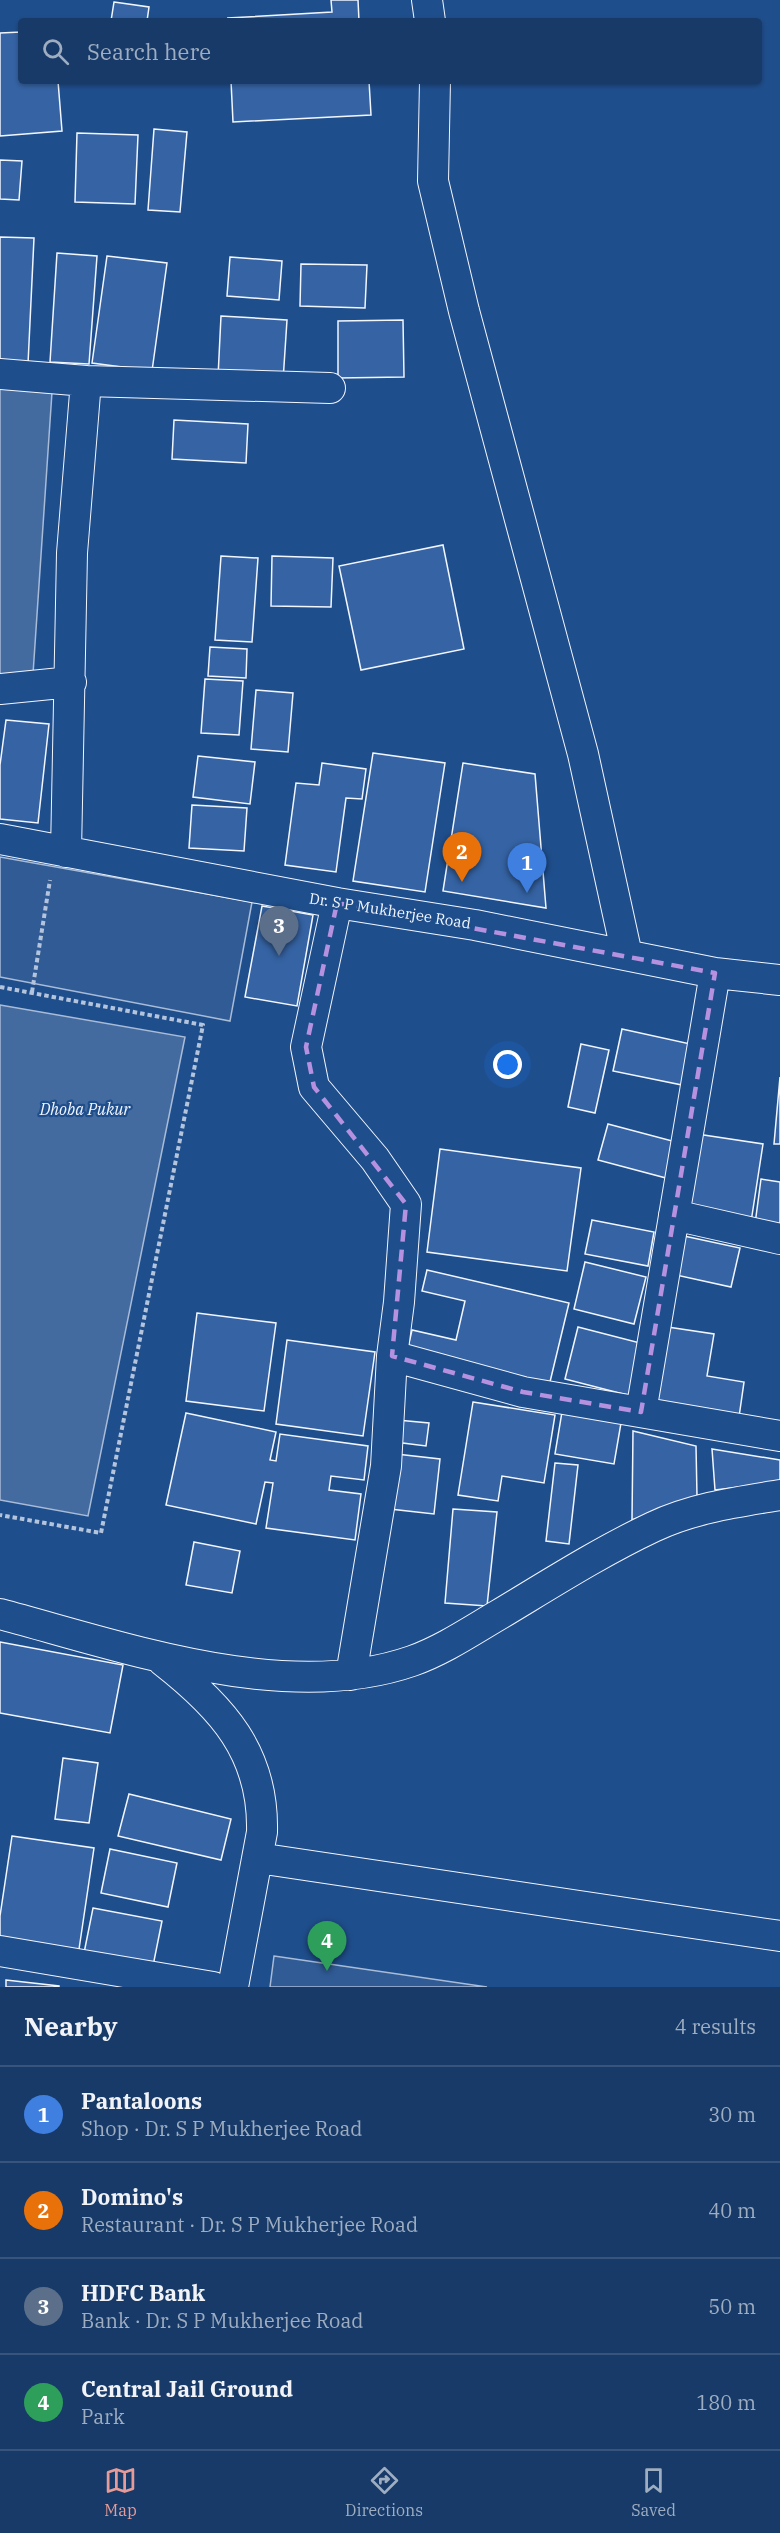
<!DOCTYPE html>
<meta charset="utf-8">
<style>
body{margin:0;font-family:"IBM Plex Serif",serif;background:#20416f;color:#f1f3f6}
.you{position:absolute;left:508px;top:1065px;width:21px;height:21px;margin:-15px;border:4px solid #fff;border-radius:50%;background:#1a73e8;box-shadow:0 0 0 9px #1a73e833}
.badge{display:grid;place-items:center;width:39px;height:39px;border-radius:50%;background:#e69b98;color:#fff;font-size:20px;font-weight:700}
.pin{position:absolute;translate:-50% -50px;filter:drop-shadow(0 2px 3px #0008)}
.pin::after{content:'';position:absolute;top:32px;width:21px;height:18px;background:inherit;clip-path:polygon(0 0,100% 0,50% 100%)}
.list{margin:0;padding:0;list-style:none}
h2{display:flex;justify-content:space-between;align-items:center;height:78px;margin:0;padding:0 24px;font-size:26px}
h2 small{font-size:20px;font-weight:400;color:#9eadc0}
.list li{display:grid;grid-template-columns:39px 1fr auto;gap:18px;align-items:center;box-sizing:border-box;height:96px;padding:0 24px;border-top:2px solid #36547d}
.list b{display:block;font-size:22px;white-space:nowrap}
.list p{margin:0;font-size:20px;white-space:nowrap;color:#9eadc0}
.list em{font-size:20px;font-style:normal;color:#9eadc0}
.icon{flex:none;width:33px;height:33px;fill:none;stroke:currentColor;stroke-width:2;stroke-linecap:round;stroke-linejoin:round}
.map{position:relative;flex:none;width:780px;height:1987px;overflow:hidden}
.search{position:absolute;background:#173a69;box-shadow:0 2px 4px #0004;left:18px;right:18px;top:18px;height:66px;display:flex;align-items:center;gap:15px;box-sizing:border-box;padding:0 21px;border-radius:6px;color:#9eadc0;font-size:22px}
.sheet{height:462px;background:#173a69}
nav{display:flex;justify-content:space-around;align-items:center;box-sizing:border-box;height:84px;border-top:2px solid #36547d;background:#173a69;font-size:16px;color:#9eadc0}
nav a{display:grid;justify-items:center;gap:3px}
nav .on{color:#e69b98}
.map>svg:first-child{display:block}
.built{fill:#305b95;stroke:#a8bbd7;stroke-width:1.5}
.water{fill:#446ba0;stroke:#a8bbd7;stroke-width:1.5}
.building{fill:#3563a3;stroke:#f2f6ff;stroke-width:1.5}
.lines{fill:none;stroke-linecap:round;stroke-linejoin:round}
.minor-casing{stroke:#f2f6ff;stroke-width:32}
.path{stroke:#b3c4dc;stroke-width:4;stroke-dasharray:4.5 3;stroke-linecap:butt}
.minor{stroke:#1f4e8c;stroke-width:30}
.marked{fill:none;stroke:#b691df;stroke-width:4.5;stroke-dasharray:12 8;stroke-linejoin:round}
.labels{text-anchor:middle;stroke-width:4.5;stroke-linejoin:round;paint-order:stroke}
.street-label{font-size:15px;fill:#f2f6ff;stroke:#1f4e8c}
.water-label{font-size:16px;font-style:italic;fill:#f2f6ff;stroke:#1f4e8c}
</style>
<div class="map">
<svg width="780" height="1987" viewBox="0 0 780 1987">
<rect width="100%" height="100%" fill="#1f4e8c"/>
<path class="built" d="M0,857l252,45 -22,119 -230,-44z
M274,1956l213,31h-217z"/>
<path class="water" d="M0,389l52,3 -19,282 -33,2z
M0,1005l185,32 -97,479 -88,-16z"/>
<path class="building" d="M331,0h27l1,21h-130l-1,-3 104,-6z
M114,2l35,5 -2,14h-36z
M21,32v49h37l4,50 -62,5v-103z
M231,81h138l2,34 -138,7z
M154,129l33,3 -7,80 -32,-2z
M77,133l61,2 -3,69 -60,-2z
M0,160l22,1 -3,39 -19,-1z
M0,237l34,1 -6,126 -28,-1z
M57,253l40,3 -8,108 -39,-2z
M107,256l60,7 -15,108 -60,-8z
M230,257l52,4 -3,39 -52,-4z
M301,264l66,1 -2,43 -65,-2z
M221,316l66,4 -4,61 -65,-4z
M403,320l1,57 -66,1v-57z
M174,420l74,4 -2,39 -74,-4z
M443,545l21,104 -103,21 -22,-104z
M221,556l37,2 -6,84 -37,-2z
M272,556l61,2 -2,49 -60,-1z
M210,647l37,2 -1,29 -38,-2z
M205,679l38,2 -4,54 -38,-2z
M256,690l37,3 -5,59 -37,-3z
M6,720l43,4 -11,99 -38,-4v-54z
M373,753l72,10 -20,129 -72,-11z
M198,756l57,6 -5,42 -57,-7z
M322,763l44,6 -4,30 -16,-1 -10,74 -51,-7 11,-82 23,2z
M463,763l72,11 11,134 -103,-17z
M192,805l55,3 -3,43 -55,-3z
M262,906l51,9 -16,91 -52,-9z
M622,1029l73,16 -8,41 -74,-15z
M581,1044l28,6 -14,63 -27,-6z
M780,1077v67h-6z
M608,1124l68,18 -10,36 -68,-18z
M697,1134l66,10 -12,78 -66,-10z
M440,1149l141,19 -14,103 -140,-19z
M761,1179l19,3v45l-25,-3z
M592,1220l62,12 -6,34 -63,-12z
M684,1236l56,12 -9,39 -55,-12z
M585,1262l61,15 -12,47 -60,-15z
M427,1270l142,33 -20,83 -142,-34 5,-22 44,10 9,-39 -43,-10z
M197,1313l79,10 -12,88 -78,-10z
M661,1326l53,8 -7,42 37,6 -5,35 -90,-13z
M578,1327l66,17 -13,52 -66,-17z
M287,1340l88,12 -12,84 -87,-12z
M473,1402l82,13 -11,68 -42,-7 -4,25 -40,-6z
M562,1412l59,11 -7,41 -59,-10z
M186,1413l90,19 -6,28 6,1 4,-27 88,12 -4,34 -33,-4 -2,14 32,4 -6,46 -89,-12 7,-45 -8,-1 -9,42 -90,-19z
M397,1420l32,3 -3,23 -31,-4z
M633,1431l63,15 1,50 -65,24z
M712,1449l68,11v22l-65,8z
M396,1454l44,5 -6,55 -44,-5z
M555,1463l23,2 -9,79 -23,-3z
M453,1509l44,3 -10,94 -42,-3z
M194,1542l46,9 -8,42 -46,-8z
M0,1642l123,23 -13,68 -110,-20z
M63,1758l35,5 -9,60 -34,-4z
M129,1794l102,25 -10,41 -103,-24z
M12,1836l82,12 -16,108 -78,-11v-29z
M110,1849l67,14 -9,44 -67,-14z
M93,1908l69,13 -10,50 -69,-13z
M6,1980l53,6v1h-53z"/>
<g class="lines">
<defs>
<path id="minor" d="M427,0l3,21
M435,81l-2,100 31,130 119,443 44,201
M0,374l86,7 -14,172 -6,299
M86,381l244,7
M0,689l71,-7
M0,839l337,64 138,22 240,48 65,7
M337,903l-31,144 8,40 61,72 31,45 -7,98 -7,54 -6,110 -35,209
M674,1215l106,24
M392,1356l131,36 257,44
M641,1412l74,-439
M0,1614c124,33 286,91 412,47 31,-11 59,-30 88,-47 50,-30 100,-62 153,-87 40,-19 84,-25 127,-32
M163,1661c59,46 101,92 99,171l-29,155
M258,1858l522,78
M0,1951l213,36"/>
</defs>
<use href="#minor" class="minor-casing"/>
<path class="path" d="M0,987l203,38 -102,508 -101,-18
M32,992l18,-112"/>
<use href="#minor" class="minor"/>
</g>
<path class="marked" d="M337,903l378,70 -74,439 -118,-20 -131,-36 14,-152 -92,-117 -8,-40z"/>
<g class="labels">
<g class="street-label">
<text transform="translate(390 911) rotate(9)" y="5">Dr. S P Mukherjee Road</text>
</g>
<g class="water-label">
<text x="85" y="1115">Dhoba Pukur</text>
</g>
</g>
</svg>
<div class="you"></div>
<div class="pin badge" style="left:527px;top:893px;background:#3f7fe0">1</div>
<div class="pin badge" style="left:462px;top:882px;background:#e8710a">2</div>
<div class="pin badge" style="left:279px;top:956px;background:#5c6f8a">3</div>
<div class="pin badge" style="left:327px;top:1971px;background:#2e9e5b">4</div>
<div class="search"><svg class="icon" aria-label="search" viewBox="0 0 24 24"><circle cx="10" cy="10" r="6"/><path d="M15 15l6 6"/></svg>Search here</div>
</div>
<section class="sheet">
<h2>Nearby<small>4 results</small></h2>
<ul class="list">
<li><span class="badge" style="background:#3f7fe0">1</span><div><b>Pantaloons</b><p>Shop · Dr. S P Mukherjee Road</p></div><em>30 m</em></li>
<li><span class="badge" style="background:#e8710a">2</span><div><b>Domino's</b><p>Restaurant · Dr. S P Mukherjee Road</p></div><em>40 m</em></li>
<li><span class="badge" style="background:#5c6f8a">3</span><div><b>HDFC Bank</b><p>Bank · Dr. S P Mukherjee Road</p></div><em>50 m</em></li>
<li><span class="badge" style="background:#2e9e5b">4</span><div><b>Central Jail Ground</b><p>Park</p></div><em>180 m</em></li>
</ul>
</section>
<nav>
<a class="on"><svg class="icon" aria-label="map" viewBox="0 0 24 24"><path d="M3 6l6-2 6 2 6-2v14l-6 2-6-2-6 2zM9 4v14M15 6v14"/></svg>Map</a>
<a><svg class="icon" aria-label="directions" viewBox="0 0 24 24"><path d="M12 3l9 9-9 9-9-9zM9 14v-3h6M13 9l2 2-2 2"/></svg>Directions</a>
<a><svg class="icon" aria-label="saved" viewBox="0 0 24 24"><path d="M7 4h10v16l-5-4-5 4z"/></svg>Saved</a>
</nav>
